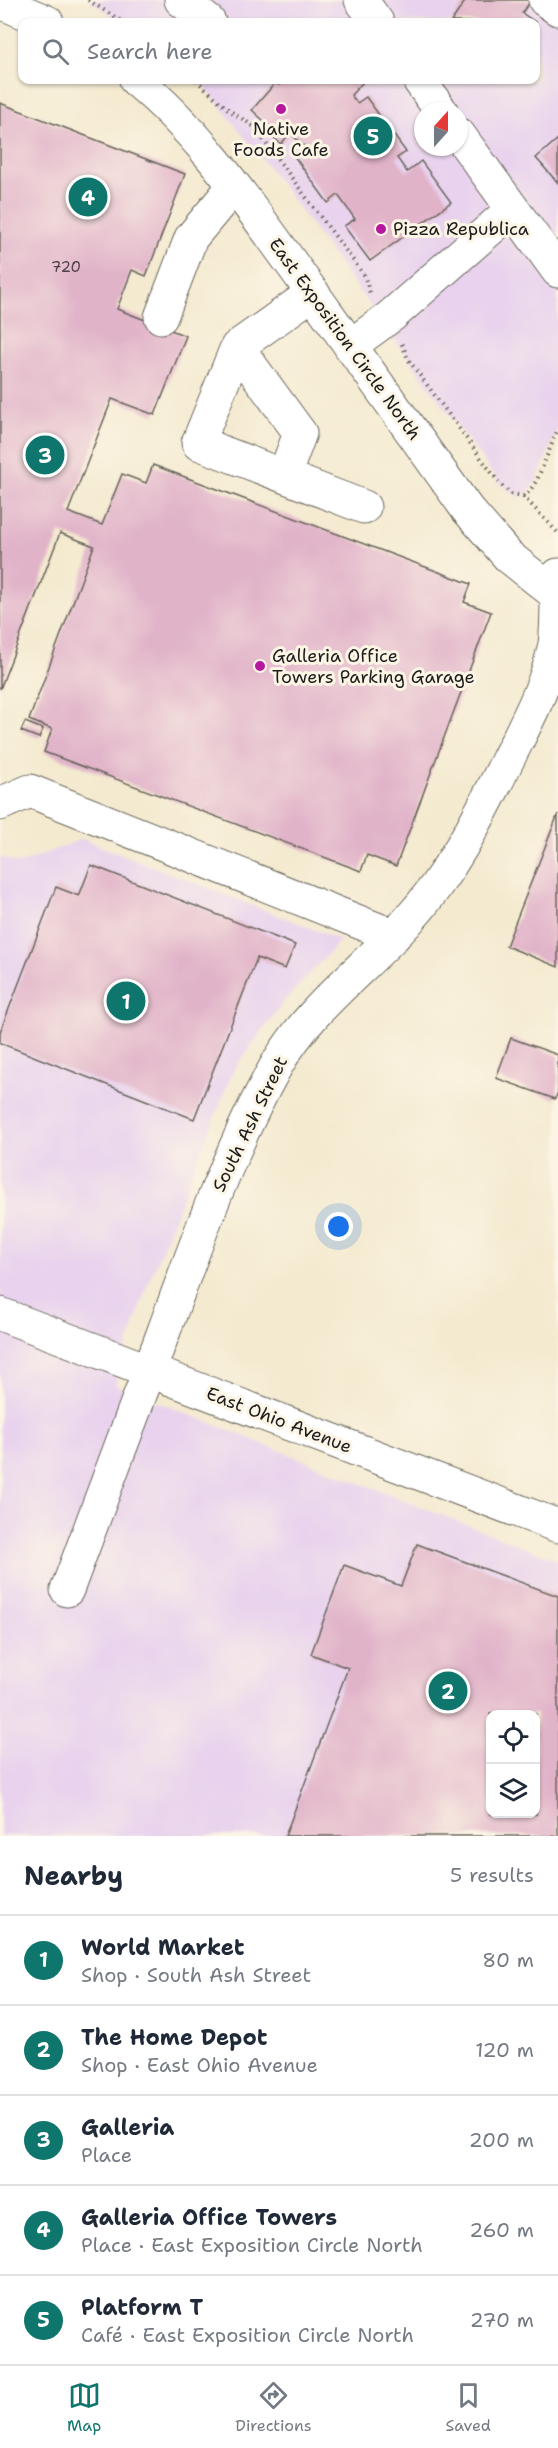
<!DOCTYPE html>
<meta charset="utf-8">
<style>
body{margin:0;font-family:"Shantell Sans",sans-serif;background:#f2f2f3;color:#1f2937}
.controls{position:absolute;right:18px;bottom:18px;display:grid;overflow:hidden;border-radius:12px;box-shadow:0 2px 4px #0004}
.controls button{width:54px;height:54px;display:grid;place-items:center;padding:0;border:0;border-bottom:2px solid #e0e1e3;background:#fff;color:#1f2937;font:30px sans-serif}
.compass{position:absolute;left:414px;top:102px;width:54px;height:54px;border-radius:50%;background:#fff;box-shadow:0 2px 4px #0004;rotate:21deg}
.you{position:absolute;left:339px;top:1227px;width:21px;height:21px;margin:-15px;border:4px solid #fff;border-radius:50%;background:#1a73e8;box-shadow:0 0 0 9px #1a73e833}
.badge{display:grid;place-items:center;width:39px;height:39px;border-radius:50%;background:#0f766e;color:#fff;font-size:20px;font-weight:700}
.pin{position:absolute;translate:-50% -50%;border:3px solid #fff;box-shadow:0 2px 6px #0006}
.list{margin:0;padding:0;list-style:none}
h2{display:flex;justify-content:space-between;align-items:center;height:78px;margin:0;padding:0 24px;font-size:26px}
h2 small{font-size:20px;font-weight:400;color:#747a83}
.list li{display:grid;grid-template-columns:39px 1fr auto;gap:18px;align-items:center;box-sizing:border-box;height:90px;padding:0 24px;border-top:2px solid #e0e1e3}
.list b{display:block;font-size:22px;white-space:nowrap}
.list p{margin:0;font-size:20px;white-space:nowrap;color:#747a83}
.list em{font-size:20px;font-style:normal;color:#747a83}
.icon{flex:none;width:33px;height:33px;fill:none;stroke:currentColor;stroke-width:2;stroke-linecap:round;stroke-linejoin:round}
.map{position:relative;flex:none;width:558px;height:1836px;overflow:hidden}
.search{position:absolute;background:#fff;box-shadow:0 2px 4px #0004;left:18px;right:18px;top:18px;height:66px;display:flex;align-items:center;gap:15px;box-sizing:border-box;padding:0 21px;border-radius:12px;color:#747a83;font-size:22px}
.sheet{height:528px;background:#fff}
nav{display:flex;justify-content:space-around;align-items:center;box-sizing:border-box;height:84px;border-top:2px solid #e0e1e3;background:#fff;font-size:16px;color:#747a83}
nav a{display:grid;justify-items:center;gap:3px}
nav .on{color:#0f766e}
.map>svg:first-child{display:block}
.built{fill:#e8d2ee;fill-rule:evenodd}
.building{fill:#e1b3c9;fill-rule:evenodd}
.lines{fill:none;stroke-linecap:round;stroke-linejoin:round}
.minor-casing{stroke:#68645b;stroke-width:35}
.path{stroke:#68645b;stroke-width:4;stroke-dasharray:1.5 4.5;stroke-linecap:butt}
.minor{stroke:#fff;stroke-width:33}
.poi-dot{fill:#b5179e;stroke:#fcf5e5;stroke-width:2}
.labels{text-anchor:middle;stroke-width:6;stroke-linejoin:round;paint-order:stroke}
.number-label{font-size:15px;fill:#4d4247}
.poi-label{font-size:18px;fill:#1c1c1c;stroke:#fcf5e5;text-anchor:start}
.street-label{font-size:18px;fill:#1c1c1c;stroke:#fcf5e5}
</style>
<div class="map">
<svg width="558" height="1836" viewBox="0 0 558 1836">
<rect width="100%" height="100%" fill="#fcf5e5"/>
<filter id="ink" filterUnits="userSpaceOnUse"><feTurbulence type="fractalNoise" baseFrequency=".0167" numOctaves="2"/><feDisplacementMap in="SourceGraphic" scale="12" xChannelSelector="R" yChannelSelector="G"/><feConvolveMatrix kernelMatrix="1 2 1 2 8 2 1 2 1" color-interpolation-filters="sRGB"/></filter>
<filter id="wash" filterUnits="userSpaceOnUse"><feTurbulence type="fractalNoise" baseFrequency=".008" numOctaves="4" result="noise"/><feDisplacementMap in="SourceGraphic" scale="24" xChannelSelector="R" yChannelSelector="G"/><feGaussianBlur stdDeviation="1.35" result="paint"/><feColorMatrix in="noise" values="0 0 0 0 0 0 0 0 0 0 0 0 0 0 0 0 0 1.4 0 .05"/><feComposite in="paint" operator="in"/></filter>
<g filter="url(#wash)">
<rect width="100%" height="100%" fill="#f4ead0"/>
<path class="built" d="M88,0h470v429l-21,51 -8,12 -12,5 -17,-13 -227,-311 -68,-86 -9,-7h340v-58h-413zM423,111h36v36h-36z
M82,839l259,101 -57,61 -51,70 -86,215 -32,99 326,130 117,45v276h-558v-979l20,7zM490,1714h46v100h-46z"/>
<g id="blocks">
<path class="building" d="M466,0h61l3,2 -8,11 13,9h-84z
M284,80h78l2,1 -13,14 6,8 9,-6 40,55 -9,6 10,14 14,-11 30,41 -81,59 -26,-35 11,-7 -17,-24 -10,8 -34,-47 12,-8 -16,-15 -9,11 -8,-7 4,-4 -25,-23 24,-28 3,3z
M0,103l185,71 -39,102 -14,-6 -15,39 69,27 -31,79 -43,-16 -44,113 34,13 20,-51 24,9 7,-18 318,119 -7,18 27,10 -95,254 -29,-11 -6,16 -317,-119 8,-23 -23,-9 65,-174 -34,-13 -60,156z
M558,139v44l-22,-25z
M25,722l18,7 -4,9 -18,-7z
M558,814v153l-52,-21z
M91,865l204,80 -10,24 -28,-11 -63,161 -194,-76v-11l56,-145 23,9z
M511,1038l47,17v37l-3,7 -59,-21z
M417,1544l141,52v240h-273l63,-168 -37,-14 33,-89 57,21zM490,1714h46v100h-46z"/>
</g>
</g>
<g filter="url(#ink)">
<use href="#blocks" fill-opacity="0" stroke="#68645b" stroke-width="1.5"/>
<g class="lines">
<defs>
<path id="minor" d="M181,0l28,22
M361,0l16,22
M545,0l13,9
M0,2l47,20
M136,80c63,52 110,121 158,187 58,80 115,161 173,242l41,47 50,40
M419,80l22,31
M459,135l99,136
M161,317l30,-79 43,-52
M350,346l41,-30 122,-107
M237,347l-39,96 166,64
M284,476l16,-43 -63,-86 76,-54
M0,804l30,-13 364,145
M0,1314l558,212
M67,1590c32,-86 65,-172 97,-259 33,-90 65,-181 112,-265 34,-59 86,-95 131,-144 43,-47 72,-105 100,-161 19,-38 40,-76 48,-117 3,-22 1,-47 3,-69"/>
</defs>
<use href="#minor" class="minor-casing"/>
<path class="path" d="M88,0l35,22
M196,80l33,30 24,16 111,149 6,18
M402,344l6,15 92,125 11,10 12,2 6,-4 8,-12 21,-51
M523,496l35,37"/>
<use href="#minor" class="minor"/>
</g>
</g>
<g class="poi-dot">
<circle cx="281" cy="109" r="6"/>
<circle cx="381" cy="229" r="6"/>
<circle cx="260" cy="666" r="6"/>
</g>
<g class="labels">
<g class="number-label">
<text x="66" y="272">720</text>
</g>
<g class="poi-label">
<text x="281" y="135" text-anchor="middle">Native<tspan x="281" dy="21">Foods Cafe</tspan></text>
<text x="393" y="235">Pizza Republica</text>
<text x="272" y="662">Galleria Office<tspan x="272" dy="21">Towers Parking Garage</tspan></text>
</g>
<g class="street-label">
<text transform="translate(345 339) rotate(54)" y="6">East Exposition Circle North</text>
<text transform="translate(250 1124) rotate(-64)" y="6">South Ash Street</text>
<text transform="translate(279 1420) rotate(21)" y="6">East Ohio Avenue</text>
</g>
</g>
</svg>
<div class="controls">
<button><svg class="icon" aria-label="locate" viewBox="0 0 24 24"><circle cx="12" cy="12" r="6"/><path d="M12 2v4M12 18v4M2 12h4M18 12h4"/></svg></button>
<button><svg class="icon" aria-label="layers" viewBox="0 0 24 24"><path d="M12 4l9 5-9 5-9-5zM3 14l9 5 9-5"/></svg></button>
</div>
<svg class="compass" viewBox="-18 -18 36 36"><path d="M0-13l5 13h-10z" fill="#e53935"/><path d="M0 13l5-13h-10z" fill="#747a83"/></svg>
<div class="you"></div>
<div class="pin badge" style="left:126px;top:1001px">1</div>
<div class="pin badge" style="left:448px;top:1691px">2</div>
<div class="pin badge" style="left:45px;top:455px">3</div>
<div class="pin badge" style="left:88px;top:197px">4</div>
<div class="pin badge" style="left:373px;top:136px">5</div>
<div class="search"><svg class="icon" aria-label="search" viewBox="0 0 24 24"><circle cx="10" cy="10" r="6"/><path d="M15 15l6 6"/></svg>Search here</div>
</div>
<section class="sheet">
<h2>Nearby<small>5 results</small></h2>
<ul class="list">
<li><span class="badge">1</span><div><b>World Market</b><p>Shop · South Ash Street</p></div><em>80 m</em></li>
<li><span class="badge">2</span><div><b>The Home Depot</b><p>Shop · East Ohio Avenue</p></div><em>120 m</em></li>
<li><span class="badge">3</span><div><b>Galleria</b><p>Place</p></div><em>200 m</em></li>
<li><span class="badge">4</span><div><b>Galleria Office Towers</b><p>Place · East Exposition Circle North</p></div><em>260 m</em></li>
<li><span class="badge">5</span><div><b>Platform T</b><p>Café · East Exposition Circle North</p></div><em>270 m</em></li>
</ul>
</section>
<nav>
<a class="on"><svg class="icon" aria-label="map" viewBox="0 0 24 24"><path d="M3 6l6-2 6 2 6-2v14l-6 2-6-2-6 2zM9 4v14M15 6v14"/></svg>Map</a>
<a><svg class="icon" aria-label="directions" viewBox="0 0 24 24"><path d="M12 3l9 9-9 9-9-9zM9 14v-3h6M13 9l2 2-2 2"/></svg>Directions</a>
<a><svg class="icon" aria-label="saved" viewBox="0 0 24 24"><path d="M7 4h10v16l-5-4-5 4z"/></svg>Saved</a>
</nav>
